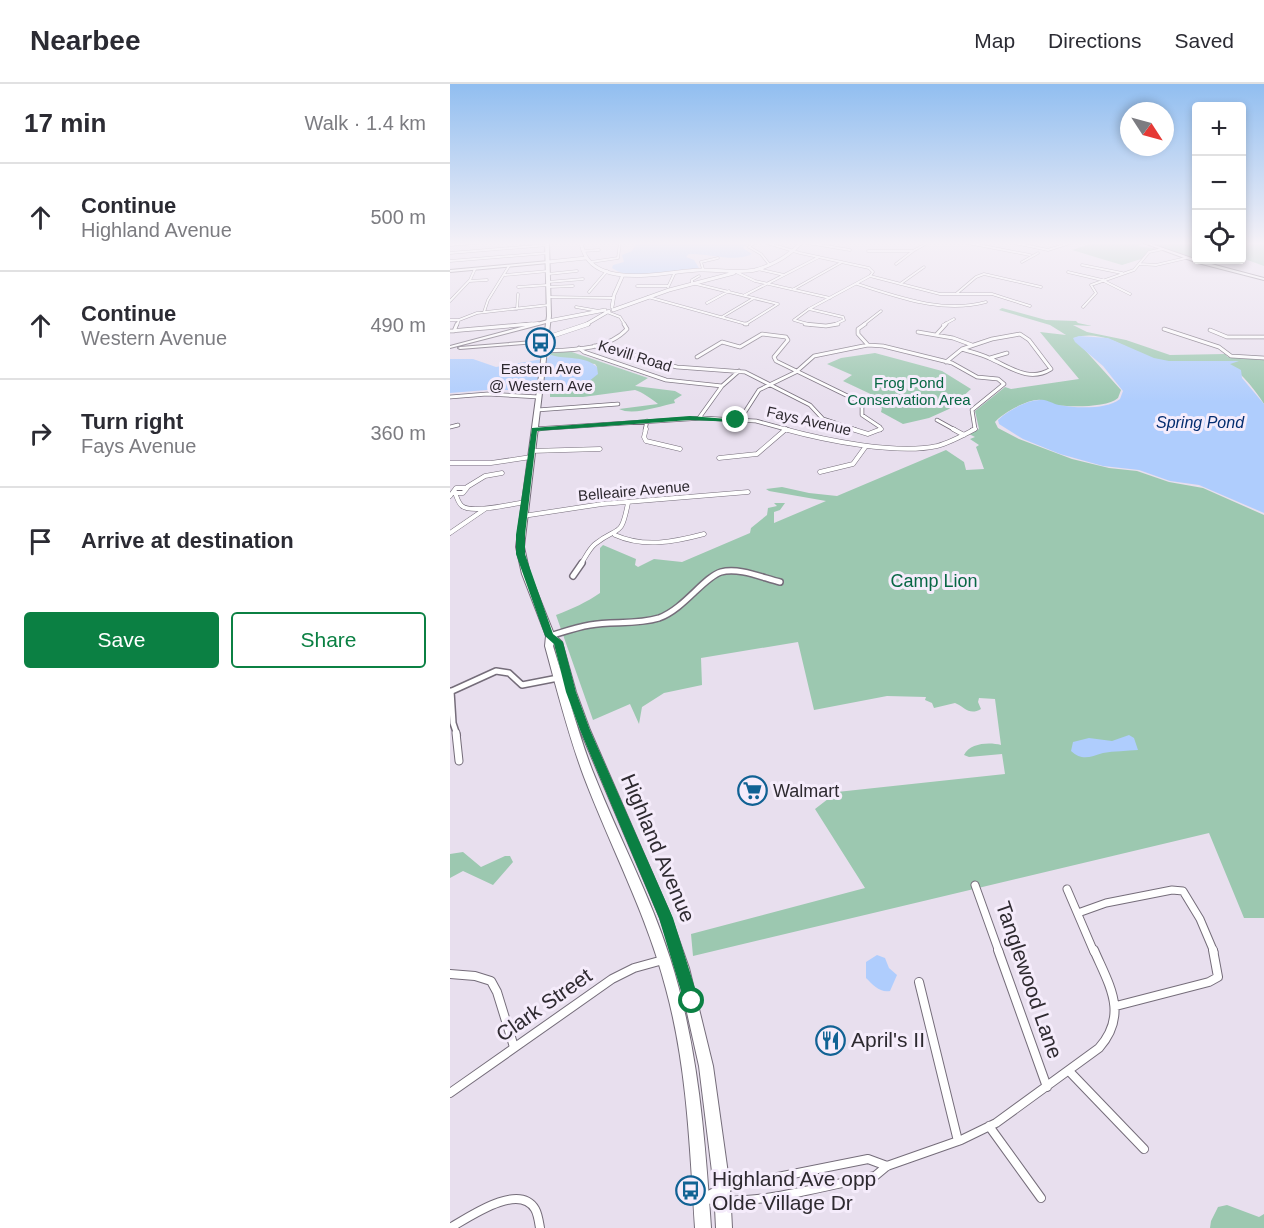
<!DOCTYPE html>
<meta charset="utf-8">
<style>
body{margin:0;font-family:Arial,sans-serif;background:#f7f7f7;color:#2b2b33}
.controls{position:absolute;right:18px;top:18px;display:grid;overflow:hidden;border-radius:6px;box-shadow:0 3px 9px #0003}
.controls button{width:54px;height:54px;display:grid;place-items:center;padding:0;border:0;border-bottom:2px solid #e1e1e2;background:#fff;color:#2b2b33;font:30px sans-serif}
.compass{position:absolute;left:670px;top:18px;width:54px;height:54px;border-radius:50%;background:#fff;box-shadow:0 3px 9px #0003;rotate:126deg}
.stop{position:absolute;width:18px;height:18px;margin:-14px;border:4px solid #0b8043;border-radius:50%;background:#fff}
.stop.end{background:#0b8043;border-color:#fff;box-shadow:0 2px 6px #0008}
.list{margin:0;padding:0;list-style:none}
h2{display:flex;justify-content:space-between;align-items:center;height:78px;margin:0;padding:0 24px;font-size:26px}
h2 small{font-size:20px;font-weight:400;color:#7c7c81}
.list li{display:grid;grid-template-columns:39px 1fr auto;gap:18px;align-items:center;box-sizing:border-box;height:108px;padding:0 24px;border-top:2px solid #e1e1e2}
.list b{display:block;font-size:22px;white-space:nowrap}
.list p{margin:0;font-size:20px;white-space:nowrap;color:#7c7c81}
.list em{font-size:20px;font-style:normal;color:#7c7c81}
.actions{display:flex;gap:12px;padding:18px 24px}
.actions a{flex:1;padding:14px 0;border:2px solid #0b8043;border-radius:6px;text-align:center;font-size:21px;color:#0b8043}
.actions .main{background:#0b8043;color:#fff}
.icon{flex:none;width:33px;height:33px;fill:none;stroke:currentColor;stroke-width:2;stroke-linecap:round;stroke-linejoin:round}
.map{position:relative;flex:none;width:814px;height:1144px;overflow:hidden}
header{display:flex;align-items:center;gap:36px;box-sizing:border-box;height:84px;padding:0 30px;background:#fff;border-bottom:2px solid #e1e1e2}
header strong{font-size:28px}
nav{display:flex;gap:33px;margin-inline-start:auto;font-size:21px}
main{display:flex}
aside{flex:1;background:#fff}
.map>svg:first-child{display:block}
.green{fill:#9cc8b0}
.water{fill:#afcdfd}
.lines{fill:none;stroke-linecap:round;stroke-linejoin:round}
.minor-far5-casing{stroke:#756d7a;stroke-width:3}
.minor-far4-casing{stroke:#756d7a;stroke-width:4.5}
.minor-far3-casing{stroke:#756d7a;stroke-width:5}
.minor-far2-casing{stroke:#756d7a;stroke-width:8}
.minor-far1-casing{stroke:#756d7a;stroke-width:9}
.minor-casing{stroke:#756d7a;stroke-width:10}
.tertiary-far1-casing{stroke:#756d7a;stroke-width:4}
.tertiary-casing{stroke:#756d7a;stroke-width:5}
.secondary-casing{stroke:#756d7a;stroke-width:2}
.primary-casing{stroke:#756d7a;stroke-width:2}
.minor-far5{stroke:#fff;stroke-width:2}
.minor-far4{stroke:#fff;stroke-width:3}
.minor-far3{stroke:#fff;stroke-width:4}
.minor-far2{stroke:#fff;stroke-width:5}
.minor-far1{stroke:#fff;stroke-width:7}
.minor{stroke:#fff;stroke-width:8}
.tertiary-far1{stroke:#fff;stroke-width:3}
.tertiary{stroke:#fff;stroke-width:4}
.secondary{fill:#fff;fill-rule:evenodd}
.primary{fill:#fff;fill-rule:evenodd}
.route{fill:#0b8043}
.labels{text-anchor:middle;stroke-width:6;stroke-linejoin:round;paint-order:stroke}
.far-street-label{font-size:15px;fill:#2e2a30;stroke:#f5ecfb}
.far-poi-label{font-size:15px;fill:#2e2a30;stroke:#f5ecfb}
.far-park-label{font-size:15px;fill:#086744;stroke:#f5ecfb}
.far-water-label{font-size:16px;font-style:italic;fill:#032c6f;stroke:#f5ecfb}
.park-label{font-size:18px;fill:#086744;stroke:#f5ecfb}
.poi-label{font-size:18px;fill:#2e2a30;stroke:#f5ecfb;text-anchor:start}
.near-street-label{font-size:21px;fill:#2e2a30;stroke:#f5ecfb}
.near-poi-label{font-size:21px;fill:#2e2a30;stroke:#f5ecfb;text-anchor:start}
</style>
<header>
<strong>Nearbee</strong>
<nav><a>Map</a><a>Directions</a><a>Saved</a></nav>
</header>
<main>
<aside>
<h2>17 min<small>Walk · 1.4 km</small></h2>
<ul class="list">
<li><svg class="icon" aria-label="ahead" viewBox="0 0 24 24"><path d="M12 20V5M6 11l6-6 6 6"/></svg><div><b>Continue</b><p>Highland Avenue</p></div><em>500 m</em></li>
<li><svg class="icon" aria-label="ahead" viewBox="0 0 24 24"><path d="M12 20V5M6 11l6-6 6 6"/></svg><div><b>Continue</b><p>Western Avenue</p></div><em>490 m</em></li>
<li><svg class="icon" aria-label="right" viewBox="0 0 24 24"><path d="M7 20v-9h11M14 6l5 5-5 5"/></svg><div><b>Turn right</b><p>Fays Avenue</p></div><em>360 m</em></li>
<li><svg class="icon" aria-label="arrive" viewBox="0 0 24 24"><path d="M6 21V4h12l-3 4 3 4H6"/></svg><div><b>Arrive at destination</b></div></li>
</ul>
<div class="actions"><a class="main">Save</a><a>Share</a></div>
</aside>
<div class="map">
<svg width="814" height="1144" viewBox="0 0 814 1144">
<rect width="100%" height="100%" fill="#e8dfee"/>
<path class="green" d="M646,158h52l-10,4 20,3 -9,2 -8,8 -19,6 -50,-15z
M699,158h47v17z
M792,158h22v24l-22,-8z
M552,224l44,12 30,1 2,2 14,3 -19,-1 14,7 39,8 44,15 55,-1 3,3 36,3v44c-3,-6 -18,-25 -23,-29 -10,-6 -63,-10 -78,-13 -30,-7 -57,-35 -89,-24l47,52 -3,8c-11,10 -49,9 -64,7 -5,-1 -9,-4 -13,-5 -11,-2 -39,13 -46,22l3,6 21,11 53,20 37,9 28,3 32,11 34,6 61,27v403h-20l-35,-85 -516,123 -2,-22 174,-46 -50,-79 22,-17 168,-18 -3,-20 -33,3 -5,-2c6,-12 25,-13 37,-10l-6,-46 -16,-1 -1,4 3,7c-12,7 -16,-2 -26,-6l-21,5 -2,-5 -7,-3 1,-3 -39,-1 -73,14 -16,-68 -97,16 1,27 -38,8 -22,14 -3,17 -9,-20 -37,16 -37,-105c16,-6 31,-13 44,-22v-45l3,-3 33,14 -1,6 3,2 16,-8 28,3 68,-29 1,-5 16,-13 1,-7 9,-2 -3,-3h11l-5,7 -6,2v11l52,-22 -57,-10 -3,-2 16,-2 27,6 28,3 109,-46 18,12 2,8 18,-1 -8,-22 3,-2 -9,-6 5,-2 -6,-3 10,-5 -4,-18 30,-24 6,2 68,-10 -39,-47 26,3 -16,-10 -51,-15z
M119,267l79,27 -13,8 40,5 7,4 -8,5 1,3c-15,3 -42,13 -56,6l39,-5c-6,-5 -16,-12 -23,-14l-52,7h-33v-4l-5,-3c26,0 34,-6 52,-23l-2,-3 -46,-5 2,-6z
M425,269l67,18 29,18 -22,20 -20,9 -26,6 -22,-12 1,-4 -7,-6 4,-4 -36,-17 9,-6 -25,-11 14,-6z
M13,768l18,15 24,-11h5l3,6 -20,23 -30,-14 -13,7v-24z
M777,1121l32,12 5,-3v14h-54l1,-7 7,-14z"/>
<path class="water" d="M188,158h111l-6,6 9,6c-18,9 -43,-1 -63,0l-3,3 8,3 5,8c-27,3 -63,16 -87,0l1,-3 11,-3 -2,-7 10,-4z
M629,252l29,2 46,20 15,3h70l-9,3 11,6 1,8 22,26v109l-65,-28 -29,-4 -31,-11 -36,-4 -43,-12 -37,-15 -24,-15 -1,-4c9,-9 29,-20 42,-20 7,-1 12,4 19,5 16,3 47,5 61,-6l3,-8 -20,-25 -28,-24 -2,-4z
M101,271c16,5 33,0 46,12l1,7 -10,8 -28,8h-73l-37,3v-34h23l23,8 52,-9z
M679,651l5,3 4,12c-11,1 -24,1 -35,3 -13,4 -21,8 -32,-2l2,-9 16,-4 23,3z
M427,871l8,3 4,10 8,7 -7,16c-10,2 -17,-6 -24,-13v-16z"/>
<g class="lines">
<defs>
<path id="minor-far5" d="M305,158l-6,5 12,7 8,10
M314,158l36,11 69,15 4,4 -3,4 70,18h52l38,12
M352,158l48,8
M513,158l67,13
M560,158l38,8 25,-8
M0,161l36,-3
M133,167l16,-1
M418,167h45l16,-9
M0,169l98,-8
M0,177l98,-8
M141,178l27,-4 2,-16
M572,178l16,-9
M446,180l17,-13
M690,180l16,1 30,-7
M632,181l40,8
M253,185l-2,-7 17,-4
M308,185l26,6
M286,188l19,9 75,17
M618,188l34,8 28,14
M98,190l29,-3
M55,191l43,-4
M19,197l18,-1
M98,198l35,-3
M407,200c42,13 85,30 129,18
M450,200l24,-17
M187,202h31
M68,203l30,-2
M98,203l25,-1
M218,203l7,-15
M344,205l48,-27
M139,208l18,-21
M506,210l20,-17 8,-3 57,13
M295,211l74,-38
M98,213l65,1
M198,213l98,27 32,-20 -86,-21v-3l7,-4
M0,217l20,-21 5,-11
M257,219l22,-12
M126,223l23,4
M633,223l13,-14 -5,-8 43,-15 15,-18 14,-3
M67,225l1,-15
M359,225l34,8 1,3 -11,5
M359,225l-15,11 17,5
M359,225l61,-33
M34,228l4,-12 21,-34
M157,228l13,5 5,8
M272,233l32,-19
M0,236h9l-2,5
M9,236l18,-7 72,-8
M65,241l23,-2
M413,241l18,-14
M493,241l11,-6"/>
<path id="minor-far4" d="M295,240h2
M355,240l21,2 12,-2
M415,240l-7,5v5l10,11
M714,245l55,18 12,9 33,2
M760,246l17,7h37
M0,247l82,-7
M4,247l3,-7
M468,248l35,6 19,7
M570,250l9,6 22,29c-22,14 -41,-2 -62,-11 -8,-4 -18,-6 -27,-9l30,-10z
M486,251l10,-11
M144,262l45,10
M129,264l5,4 82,28 56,6
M95,267c27,-1 63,-1 82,-22l-3,-5
M247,273l25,-15 18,5 22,-13 24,3 2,3 -14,17 2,4 82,40 4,5v9l18,12v3
M540,274l17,-5
M206,278l21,5 68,5 65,33 13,14 33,11
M496,278l16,-13
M0,313l37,-3 52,3
M87,326l81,-6
M249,334l23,-32 17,-15
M286,336l20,1 33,9
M286,336l7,-5 16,-25 37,-18 18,-16 54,-11 15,1 69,17 25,14 21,2 6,5 -32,26 3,19 -3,1
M487,336l18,10
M0,343l8,-2
M84,345l169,-11 33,2
M195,346l2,-9"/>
<path id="minor-far3" d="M84,345h5
M196,345l-2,8 2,4 34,8
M334,345c40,11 113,26 153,17 12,-3 27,-11 38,-17
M402,345l16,5 13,-5
M503,345l11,6
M81,367l69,-2
M269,374l38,-4 29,-25
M0,379h41l40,-6
M370,388l33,-8 13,-18
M17,403l18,-11 17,-3
M5,409c2,4 3,10 7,13 10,8 50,-2 63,-4
M0,412l6,-8h11l-4,5h-9
M73,432l79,-12 146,-12
M0,449l35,-24
M165,451c29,13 59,7 89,-1
M131,480c4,-6 8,-15 14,-20 24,-19 26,-5 33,-41"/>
<path id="minor-far2" d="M123,492l9,-13
M100,552c13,-4 27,-9 40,-11 23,-4 46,0 69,-7 25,-9 45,-41 62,-46 18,-5 42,6 59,10
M1,607l2,32 4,12
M2,607l44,-20 13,2 13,12 36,-7"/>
<path id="minor-far1" d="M6,649l3,28
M525,801l24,67
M617,805l27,63
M628,829l28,-10 66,-13 11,1 17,28 14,33"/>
<path id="minor" d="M548,866l49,137
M0,890l25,2 16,5 6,11 17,55
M469,898l39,159
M666,922l93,-24 9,-5 -5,-27
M619,987l75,78
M0,1009l162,-114 22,-11 29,-8
M539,1042l52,72
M253,1114l19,-10 146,-29 19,7
M253,1115c54,8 119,-13 172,-23l12,-10 74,-26 35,-17 103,-75c30,-34 10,-63 -5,-98
M0,1144c19,-11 69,-46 85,-19 3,5 4,13 5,19"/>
<path id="tertiary-far1" d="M131,158c7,51 86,29 118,28 19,-1 37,4 56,0 18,-5 34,-14 47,-28
M98,178l38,-4
M162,223l2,-12 8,-18
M163,226l56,-20 65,-17
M98,237l57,-11
M135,241l24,-14"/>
<path id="tertiary" d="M96,254l42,-14"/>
<path id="secondary" d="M691,158h5l54,19 64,17v2l-66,-17z
M99,177l-1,2 -98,9v-2z
M98,236l2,1v1l-100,26v-2z
M96,256l2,1v1l-88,7 -2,-1 2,-1z"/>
<path id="primary" d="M95,158h4l2,74 -27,231 6,27 24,60 8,8 14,50 14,38 80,184 19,54 24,98 17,122 2,40h-16l-2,-40 -15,-122 -22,-98 -17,-50 -80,-188 -10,-27c8,25 15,50 25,74 24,61 55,118 75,181 28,87 35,179 41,270h-16c-5,-80 -8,-162 -29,-239 -19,-74 -55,-141 -82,-212 -16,-43 -27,-87 -39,-131l1,-10 -24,-62 -6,-27 31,-231zM104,559v1l7,28 -8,-26z"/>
</defs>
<use href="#minor-far5" class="minor-far5-casing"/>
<use href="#minor-far4" class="minor-far4-casing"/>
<use href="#minor-far3" class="minor-far3-casing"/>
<use href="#minor-far2" class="minor-far2-casing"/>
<use href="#minor-far1" class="minor-far1-casing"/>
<use href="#minor" class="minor-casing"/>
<use href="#tertiary-far1" class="tertiary-far1-casing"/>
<use href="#tertiary" class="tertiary-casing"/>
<use href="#secondary" class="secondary-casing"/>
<use href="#primary" class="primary-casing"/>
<use href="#minor-far5" class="minor-far5"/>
<use href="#minor-far4" class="minor-far4"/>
<use href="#minor-far3" class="minor-far3"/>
<use href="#minor-far2" class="minor-far2"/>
<use href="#minor-far1" class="minor-far1"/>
<use href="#minor" class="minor"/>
<use href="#tertiary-far1" class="tertiary-far1"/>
<use href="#tertiary" class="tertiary"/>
<use href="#secondary" class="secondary"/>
<use href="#primary" class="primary"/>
</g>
<linearGradient id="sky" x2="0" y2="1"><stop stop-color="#91bef0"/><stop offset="0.5" stop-color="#f5f1f7"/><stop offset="1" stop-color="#f5f1f7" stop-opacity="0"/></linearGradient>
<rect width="814" height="318" fill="url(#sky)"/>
<path class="route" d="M240,332l50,4 -4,2 -46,-2 -153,11 -12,104v19l28,80 10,8 13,50 14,38 83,188 26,83 -2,5 -5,2 -6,-2 -2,-5 -25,-83 -79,-188 -14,-38 -12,-48 -9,-8 -29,-82v-19l16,-107z"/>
<defs>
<symbol id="bus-ring" viewBox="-11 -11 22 22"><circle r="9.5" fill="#f5ecfb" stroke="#116294" stroke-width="1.5"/><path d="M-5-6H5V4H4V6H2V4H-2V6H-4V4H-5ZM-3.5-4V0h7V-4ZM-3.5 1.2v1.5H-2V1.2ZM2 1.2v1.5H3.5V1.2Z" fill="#116294"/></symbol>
<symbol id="supermarket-ring" viewBox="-11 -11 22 22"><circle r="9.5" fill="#f5ecfb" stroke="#116294" stroke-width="1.5"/><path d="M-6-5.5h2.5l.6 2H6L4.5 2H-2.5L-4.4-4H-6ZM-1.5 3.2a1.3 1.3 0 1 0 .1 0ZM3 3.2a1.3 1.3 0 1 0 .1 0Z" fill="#116294"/></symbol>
<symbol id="restaurant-ring" viewBox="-11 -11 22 22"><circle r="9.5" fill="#f5ecfb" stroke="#116294" stroke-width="1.5"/><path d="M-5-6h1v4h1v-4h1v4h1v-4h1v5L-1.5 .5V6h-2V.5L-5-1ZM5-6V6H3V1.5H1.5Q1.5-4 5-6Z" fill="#116294"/></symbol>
</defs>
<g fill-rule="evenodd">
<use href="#bus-ring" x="74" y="242" width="33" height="33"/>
<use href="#supermarket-ring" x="286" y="690" width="33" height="33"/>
<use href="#restaurant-ring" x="364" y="940" width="33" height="33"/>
<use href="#bus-ring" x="224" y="1090" width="33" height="33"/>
</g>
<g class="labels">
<g class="far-street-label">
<text transform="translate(185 272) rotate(17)" y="5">Kevill Road</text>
<text transform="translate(359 337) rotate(13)" y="5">Fays Avenue</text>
<text transform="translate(184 407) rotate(-5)" y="5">Belleaire Avenue</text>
</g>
<g class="far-poi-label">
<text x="91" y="290">Eastern Ave<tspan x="91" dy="17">@ Western Ave</tspan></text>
</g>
<g class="far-park-label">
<text x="459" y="304">Frog Pond<tspan x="459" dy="17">Conservation Area</tspan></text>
</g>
<g class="far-water-label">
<text x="750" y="344">Spring Pond</text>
</g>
<g class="park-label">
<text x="484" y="503">Camp Lion</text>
</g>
<g class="poi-label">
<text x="323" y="713">Walmart</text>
</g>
<g class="near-street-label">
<text transform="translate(208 764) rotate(67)" y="7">Highland Avenue</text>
<text transform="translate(579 896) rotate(71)" y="7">Tanglewood Lane</text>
<text transform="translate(94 921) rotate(-35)" y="7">Clark Street</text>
</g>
<g class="near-poi-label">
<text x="401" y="963">April's II</text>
<text x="262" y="1102">Highland Ave opp<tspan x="262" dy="24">Olde Village Dr</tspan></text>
</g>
</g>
</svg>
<div class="controls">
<button>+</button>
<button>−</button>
<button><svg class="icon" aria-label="locate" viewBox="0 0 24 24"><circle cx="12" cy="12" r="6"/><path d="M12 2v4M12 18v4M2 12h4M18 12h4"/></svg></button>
</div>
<svg class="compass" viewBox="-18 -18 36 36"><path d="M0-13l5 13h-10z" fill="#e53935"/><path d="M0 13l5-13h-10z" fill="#7c7c81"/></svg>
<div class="stop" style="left:242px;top:917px"></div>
<div class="stop end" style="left:286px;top:336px"></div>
</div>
</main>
